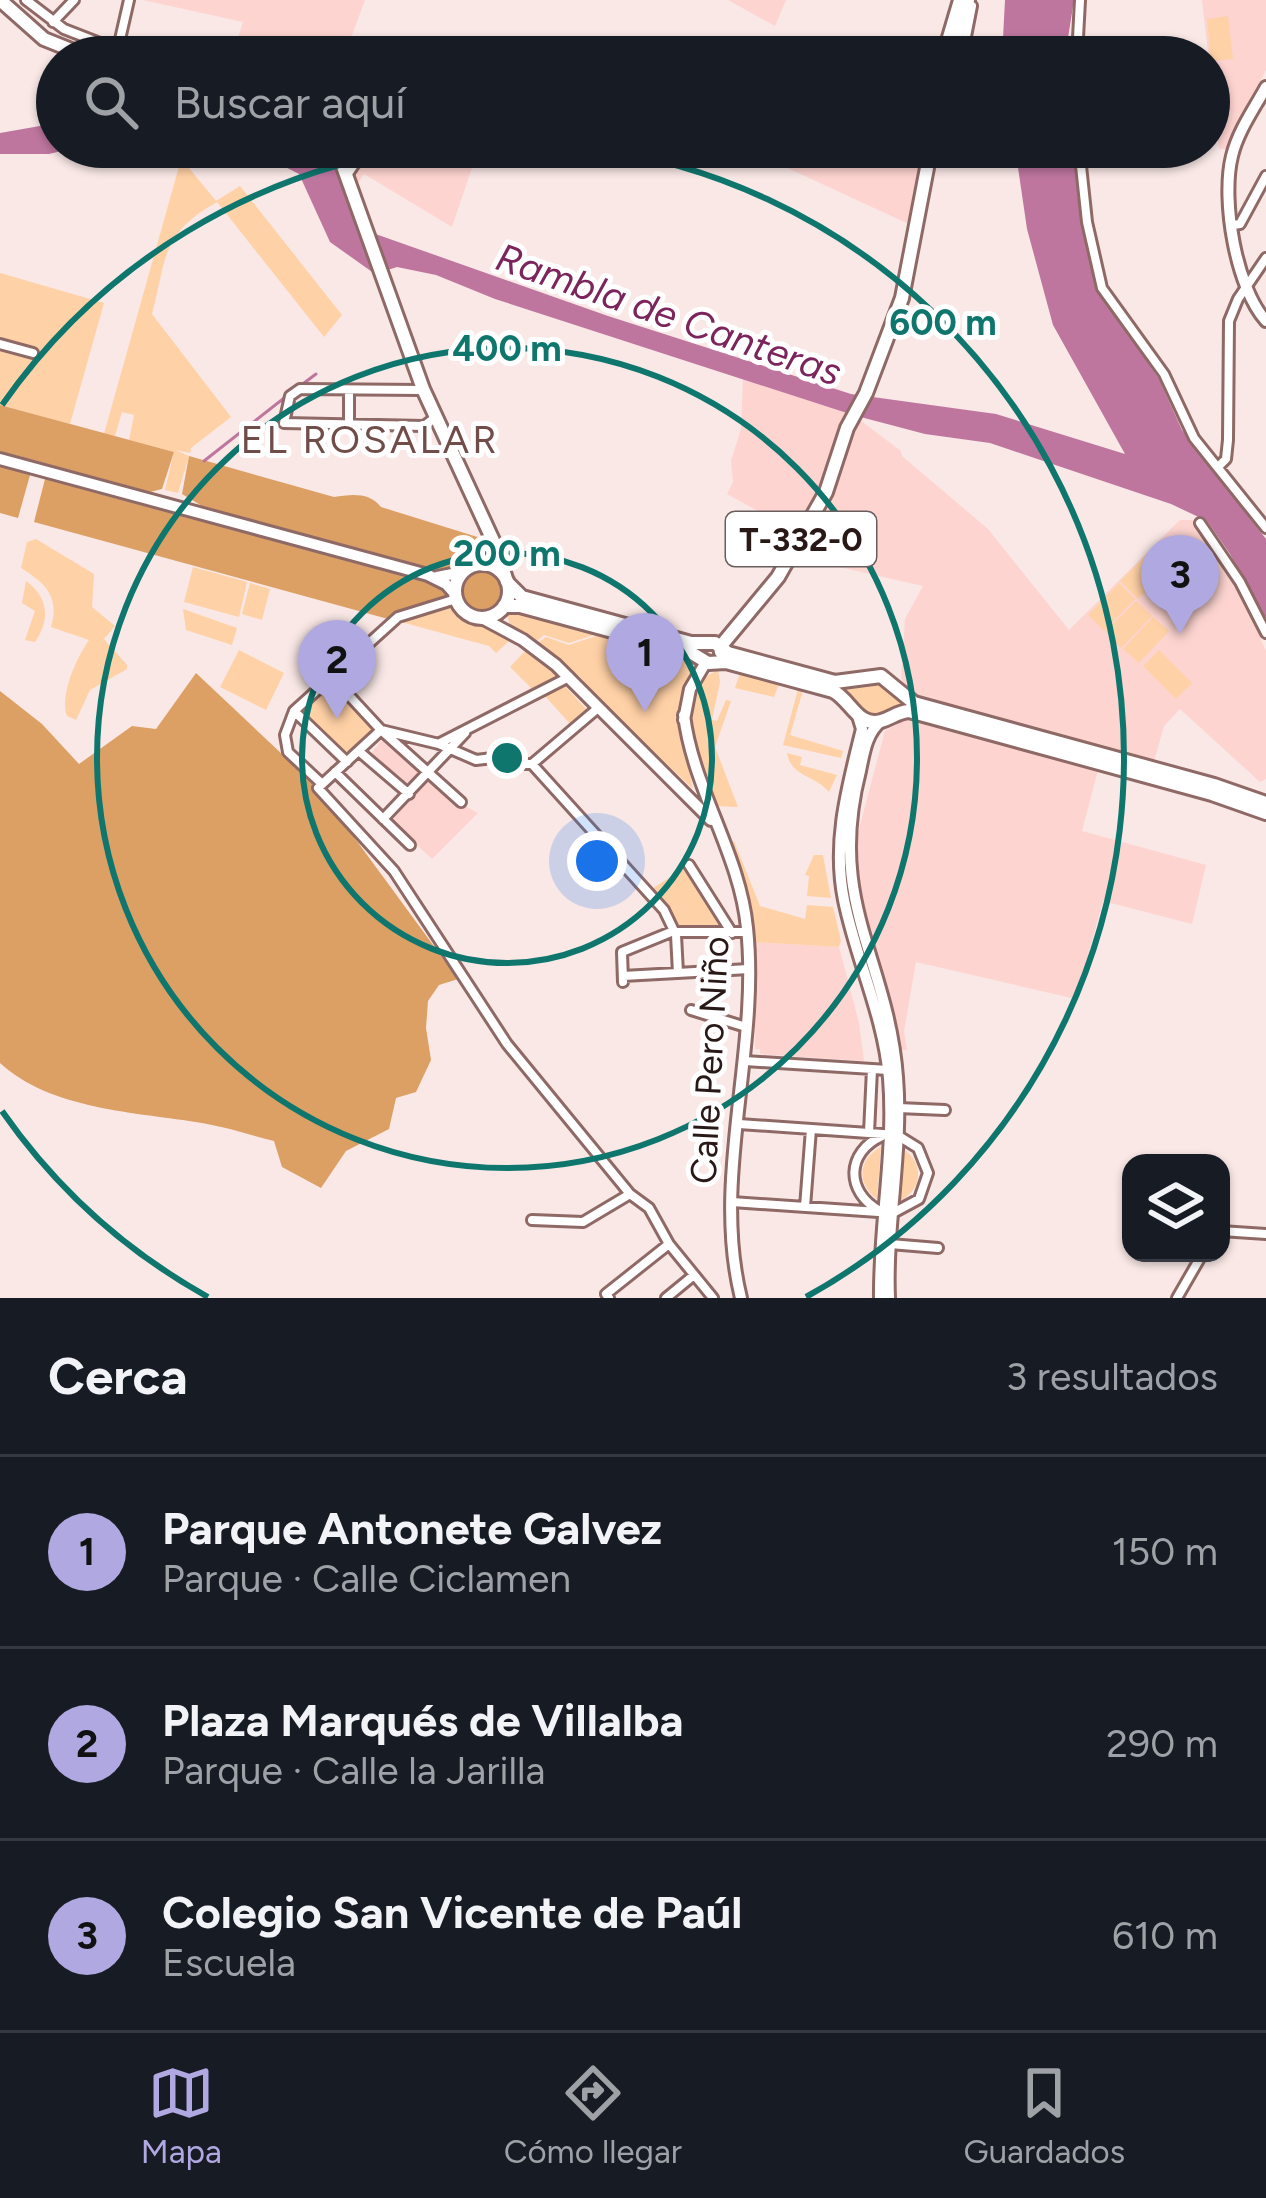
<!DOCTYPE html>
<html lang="es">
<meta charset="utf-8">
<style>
body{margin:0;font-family:Figtree,sans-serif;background:#20242c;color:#f1f3f6}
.controls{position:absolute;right:36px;bottom:36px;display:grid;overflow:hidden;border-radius:24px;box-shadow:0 3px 9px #0004}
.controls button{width:108px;height:108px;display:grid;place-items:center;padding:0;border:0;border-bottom:3px solid #363941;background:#171b24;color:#f1f3f6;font:60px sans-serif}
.you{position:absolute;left:597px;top:861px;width:42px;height:42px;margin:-30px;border:9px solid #fff;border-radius:50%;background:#1a73e8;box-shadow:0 0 0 18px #1a73e833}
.badge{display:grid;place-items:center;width:78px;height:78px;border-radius:50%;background:#b0a8e0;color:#111;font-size:39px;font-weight:700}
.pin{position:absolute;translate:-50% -99px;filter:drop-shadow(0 3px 6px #0008)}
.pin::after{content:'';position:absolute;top:63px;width:42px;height:36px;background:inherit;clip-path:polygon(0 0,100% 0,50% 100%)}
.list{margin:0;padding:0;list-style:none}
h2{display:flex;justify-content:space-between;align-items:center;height:156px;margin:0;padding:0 48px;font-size:51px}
h2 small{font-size:39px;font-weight:400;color:#9ea1a6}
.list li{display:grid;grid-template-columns:78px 1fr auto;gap:36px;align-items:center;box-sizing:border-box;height:192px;padding:0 48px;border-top:3px solid #363941}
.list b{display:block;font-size:45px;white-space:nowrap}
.list p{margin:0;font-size:39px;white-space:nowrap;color:#9ea1a6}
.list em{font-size:39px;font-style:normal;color:#9ea1a6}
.icon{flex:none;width:66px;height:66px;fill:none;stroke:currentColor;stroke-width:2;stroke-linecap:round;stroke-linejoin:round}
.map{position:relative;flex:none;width:1266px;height:1298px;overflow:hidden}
.search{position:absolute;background:#171b24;box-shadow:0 3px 9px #0004;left:36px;right:36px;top:36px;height:132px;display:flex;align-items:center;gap:30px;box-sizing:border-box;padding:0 42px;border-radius:66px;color:#9ea1a6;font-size:45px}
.sheet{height:732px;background:#171b24}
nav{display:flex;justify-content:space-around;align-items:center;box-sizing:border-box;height:168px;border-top:3px solid #363941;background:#171b24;font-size:33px;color:#9ea1a6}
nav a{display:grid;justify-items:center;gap:6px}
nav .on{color:#b0a8e0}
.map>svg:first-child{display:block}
.built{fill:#fdd4d0}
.green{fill:#ffd1a6}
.forest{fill:#dca065}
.water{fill:#be769f}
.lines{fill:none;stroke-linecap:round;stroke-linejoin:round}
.stream{stroke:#be769f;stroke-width:3}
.street-casing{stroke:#8e6965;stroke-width:14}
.secondary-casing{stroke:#8e6965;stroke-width:16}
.primary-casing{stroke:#8e6965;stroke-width:18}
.street{stroke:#fff;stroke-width:8}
.secondary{stroke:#fff;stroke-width:10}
.primary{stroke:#fff;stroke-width:12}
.ring{fill:none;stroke:#0f766e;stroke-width:6}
.labels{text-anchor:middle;stroke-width:10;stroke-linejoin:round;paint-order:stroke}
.shield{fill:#fff;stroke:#685e5d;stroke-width:3}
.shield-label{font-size:33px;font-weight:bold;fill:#281917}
.street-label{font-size:36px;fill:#281917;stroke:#fff}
.water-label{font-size:39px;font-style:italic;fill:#7b255c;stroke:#fff}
.neighbourhood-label{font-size:39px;letter-spacing:3px;fill:#714d4a;stroke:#fff}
.centre{fill:#0f766e;stroke:#fff;stroke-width:6}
.ring-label{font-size:36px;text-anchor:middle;font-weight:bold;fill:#0f766e;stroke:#fff;stroke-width:10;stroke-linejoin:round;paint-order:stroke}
</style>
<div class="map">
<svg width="1266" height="1298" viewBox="0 0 1266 1298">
<rect width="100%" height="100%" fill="#f9e8e6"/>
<path class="built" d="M143,0h222l-21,57h-112l11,-35z
M728,0h58l-11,26z
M1202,0h64v70l-40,79h-7z
M336,147h143l-27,80 -88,-53 -7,11h-8z
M772,147h131l15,13 -5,66 -145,-67z
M743,379l110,36 48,36 1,5 86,73 81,101 111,-110h13l44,66 29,65v128l-6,3 -80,-73 -16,17 -10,35 -241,-66 -12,-16 4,-60 18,-33 -132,-30 11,-21 -75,-41 6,-12 -2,-21 10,-32z
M906,719l192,51 -16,61 124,34 -14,59 -89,-23 -27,98 -160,-37 -12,69 3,19h-5l-41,-147 -6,-59 30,-113z
M382,740l41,32 -14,15 -39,-32z
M431,778l26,24 21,11 -46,46 -41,-38z
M754,942l85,5 20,76 5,38 -104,-7v-5h-5z"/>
<path class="green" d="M1228,16l5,43 -22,2 -4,-42z
M180,163l9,5 27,33 24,-15 102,129 -18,22 -107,-135c-56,32 -50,54 -65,112l79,103 -40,31 -1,5 -15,-3 14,6 -11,37 -13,-3 9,-38 -45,-12 5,-25 -12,-3 -7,24 -11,-2z
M0,273l104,30 -34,121 -70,-19z
M36,539l58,35 -2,33 23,19 -11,13 23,26v4l-37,21 -14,30 -9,-4c-8,-21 11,-61 22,-76l-38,-13c9,-31 -6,-44 -30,-59l6,-26z
M1155,546l17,18 -34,35 -18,-18z
M193,567l54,15 -8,35 -55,-15z
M26,581c22,16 25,38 9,61l-10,-2 10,-29 -13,-8z
M250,583l20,6 -8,31 -20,-6z
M1119,583l16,16 -31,32 -16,-16z
M509,589l91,44 -31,10 -25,-8 -13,11c-26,-20 -26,-28 -22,-57z
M1136,601l16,15 -31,32 -16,-16z
M452,605l11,12 48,22 -15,14 -7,-7 -88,-24z
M183,609l54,19 -5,17 -46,-15z
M1153,617l16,14 -30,32 -16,-14z
M599,635l95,27 -15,60 14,67 -96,-91 -17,-21 -48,-30 14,-10 23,8z
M239,650l45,23 -18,37 -46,-23z
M1159,650l33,33 -16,16 -33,-33z
M525,651l35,27 -26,13 -24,-24z
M777,666l58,16 36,-7 35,25 3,11 -37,11 -24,-21z
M718,670l2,12 -8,38 5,1 9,-21 5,1 -16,46 23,60 -24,-1c-16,-40 -49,-112 4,-136z
M740,673l39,11 -5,13 -39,-9z
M332,684l43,45 -16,19 -15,4 -43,-41z
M564,685l24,26 -17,14 -27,-30z
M798,689l5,1 -13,45 53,16 -2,7 -58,-13z
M787,753l15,4 -2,8 37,10 -8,17c-14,-17 -38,-15 -42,-39z
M734,841l26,65 45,13 2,-14 26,2 8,34 -2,6 -86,-5 -6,-42 -20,-56z
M814,855h9l8,43 -24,-2 2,-20 -4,-1z
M689,865l42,63 -48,2 -33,-40z
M881,1147l-4,52c-21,-16 -19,-40 4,-52z
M904,1149c20,16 19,39 -4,52z"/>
<path class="forest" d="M0,405l174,47 -12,37 -12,3 -150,-41z
M189,456l145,41c17,-3 36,-5 47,10l106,33v4c-7,15 -29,24 -45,27l-240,-65 -20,-12z
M0,466l30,9 -12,43 -18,-5z
M45,479l383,104 13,5 8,9 -61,22 -354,-97z
M455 591a27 27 0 1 1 54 0a27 27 0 1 1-54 0Z
M196,673l122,115 140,191 -19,6 -11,16 -2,27 5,32 -15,32 -20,6 -7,31 -43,22 -25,37 -39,-21 -8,-26c-24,-6 -48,-14 -72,-18 -66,-11 -151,-13 -202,-60v-372l42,33 37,40 53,-38 24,3z"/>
<path class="water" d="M1005,0h69l-9,57h-63z
M57,123v24h21l-29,7h-49v-21z
M246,147h90l31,84 241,85 243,78 145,20 129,40 -72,-129 -26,-96 -12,-82h64l8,75 15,66 17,33 40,58 23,51 84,109v83l-36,-68 -23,-33 -36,-17 -181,-61 -65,-9 -72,-19 -358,-116 -59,-24 -39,-8 -22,7 -45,-32 -31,-68z"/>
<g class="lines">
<path class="stream" d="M300,386l16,-12
M204,461l84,-66"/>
<defs>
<path id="street" d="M26,0l38,29 54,21
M53,22l21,-22
M338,48l1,9
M116,57l13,-57
M946,57l-1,-13 13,-44
M962,57l10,-51
M1077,57l3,-57
M1079,147l8,75 15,66 62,86 30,64 72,90
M347,175l9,-13 -1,-15
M1233,225l7,-1 26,-48
M0,344l33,9
M422,390l-122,-1 -10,7 -6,27 140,3 12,-9
M349,424v-34
M1219,466l7,-7 2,-19 1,-119 9,-22 28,-41
M1200,523l40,59 26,51
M332,677l49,53 58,14 37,16 25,-3 19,7h12l132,146 12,25 2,38
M294,711l53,51
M440,743l129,-66
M361,753l48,41
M532,764l66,-56
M335,772l75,73
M321,783l-33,-31 -3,-17 9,-24 104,-94 58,-18
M461,802l-80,-72 -63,58 76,83 113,173 123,150 19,14 20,36 44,54
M383,819l82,-86
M689,865l43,68
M623,976l126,-7
M623,982l-1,-30 49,-20h77
M691,1010l55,17
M745,1061l143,9
M898,1108l47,2
M869,1133l3,-64
M732,1202l161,11 26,-14 9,-26 -10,-25 -21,-13 -158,-11
M805,1207l6,-78
M880,1211c-35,-19 -34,-59 2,-75
M532,1220l51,2 47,-28
M1221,1231l45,3
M890,1244l48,4
M609,1298l-3,-4 63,-50
M666,1298l28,-23
M1177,1298l26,-45"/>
<path id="secondary" d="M1266,87c-12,22 -28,44 -34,69 -11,44 4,132 34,165
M0,459l428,116 18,9 9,10
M437,577l26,-5
M482,618l41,22 33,25 155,155
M684,715c9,74 56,139 63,213 13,123 -36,249 -6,370
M858,716l4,13c-14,57 -30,112 -18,171 12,60 40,116 45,178 6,73 -10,147 -9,220
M684,720l6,-31 16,-27
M881,721c-15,13 -17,31 -21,50 -34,132 28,187 37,306 6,74 -11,147 -8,221"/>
<path id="primary" d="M0,0l44,39 45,18
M949,57l19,-57
M336,147l87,242 73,158 11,35
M455 591a27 27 0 1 1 54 0a27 27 0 1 1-54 0Z
M508,583l14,14 169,46h24l13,10 107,29 46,-6 33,27 300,82 52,18
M504,606h16l170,46 18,11 18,-1 107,29c17,8 25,37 48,30 11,-3 16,-9 28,-10l303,83 54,19
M721,652l-1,-5 58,-70 48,-85 21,-64 19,-35 36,-95 29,-151"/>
</defs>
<use href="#street" class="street-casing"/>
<use href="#secondary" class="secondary-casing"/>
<use href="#primary" class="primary-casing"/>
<use href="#street" class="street"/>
<use href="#secondary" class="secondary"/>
<use href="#primary" class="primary"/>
</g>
<g class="ring">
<circle cx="507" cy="758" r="205"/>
<circle cx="507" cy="758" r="410"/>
<path d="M208 1297A616 616 0 0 1 2 1111M2 405A616 616 0 0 1 427 147M587 147A616 616 0 0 1 806 1297"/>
</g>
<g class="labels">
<rect class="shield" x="726" y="512" width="150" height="54" rx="9"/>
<g class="shield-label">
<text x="801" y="551">T-332-0</text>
</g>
<g class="street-label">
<text transform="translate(709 1060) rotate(-87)" y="13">Calle Pero Niño</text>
</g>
<g class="water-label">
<text transform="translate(669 314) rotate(19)" y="14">Rambla de Canteras</text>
</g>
<g class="neighbourhood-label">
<text x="370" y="453">EL ROSALAR</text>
</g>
</g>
<circle cx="507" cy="758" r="18" class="centre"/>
<g class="ring-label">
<text x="943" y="335">600 m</text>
<text x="507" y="361">400 m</text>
<text x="507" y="566">200 m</text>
</g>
</svg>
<div class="controls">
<button><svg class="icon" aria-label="layers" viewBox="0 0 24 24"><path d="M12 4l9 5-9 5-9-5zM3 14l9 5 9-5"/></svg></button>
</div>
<div class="you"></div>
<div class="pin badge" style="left:645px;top:712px">1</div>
<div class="pin badge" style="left:337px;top:719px">2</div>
<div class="pin badge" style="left:1180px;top:634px">3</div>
<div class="search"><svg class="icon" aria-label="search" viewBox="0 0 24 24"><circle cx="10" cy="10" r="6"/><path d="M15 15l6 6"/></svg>Buscar aquí</div>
</div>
<section class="sheet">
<h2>Cerca<small>3 resultados</small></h2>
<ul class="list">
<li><span class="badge">1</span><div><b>Parque Antonete Galvez</b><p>Parque · Calle Ciclamen</p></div><em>150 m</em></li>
<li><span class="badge">2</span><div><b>Plaza Marqués de Villalba</b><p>Parque · Calle la Jarilla</p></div><em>290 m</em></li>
<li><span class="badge">3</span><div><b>Colegio San Vicente de Paúl</b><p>Escuela</p></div><em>610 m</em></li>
</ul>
</section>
<nav>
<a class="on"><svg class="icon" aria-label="map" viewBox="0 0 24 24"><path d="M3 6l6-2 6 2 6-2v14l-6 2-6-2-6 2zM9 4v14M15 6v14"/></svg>Mapa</a>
<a><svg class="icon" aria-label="directions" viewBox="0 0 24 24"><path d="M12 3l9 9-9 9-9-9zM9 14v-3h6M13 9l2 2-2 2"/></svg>Cómo llegar</a>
<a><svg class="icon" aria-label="saved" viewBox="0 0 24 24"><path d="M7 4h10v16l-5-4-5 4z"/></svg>Guardados</a>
</nav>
